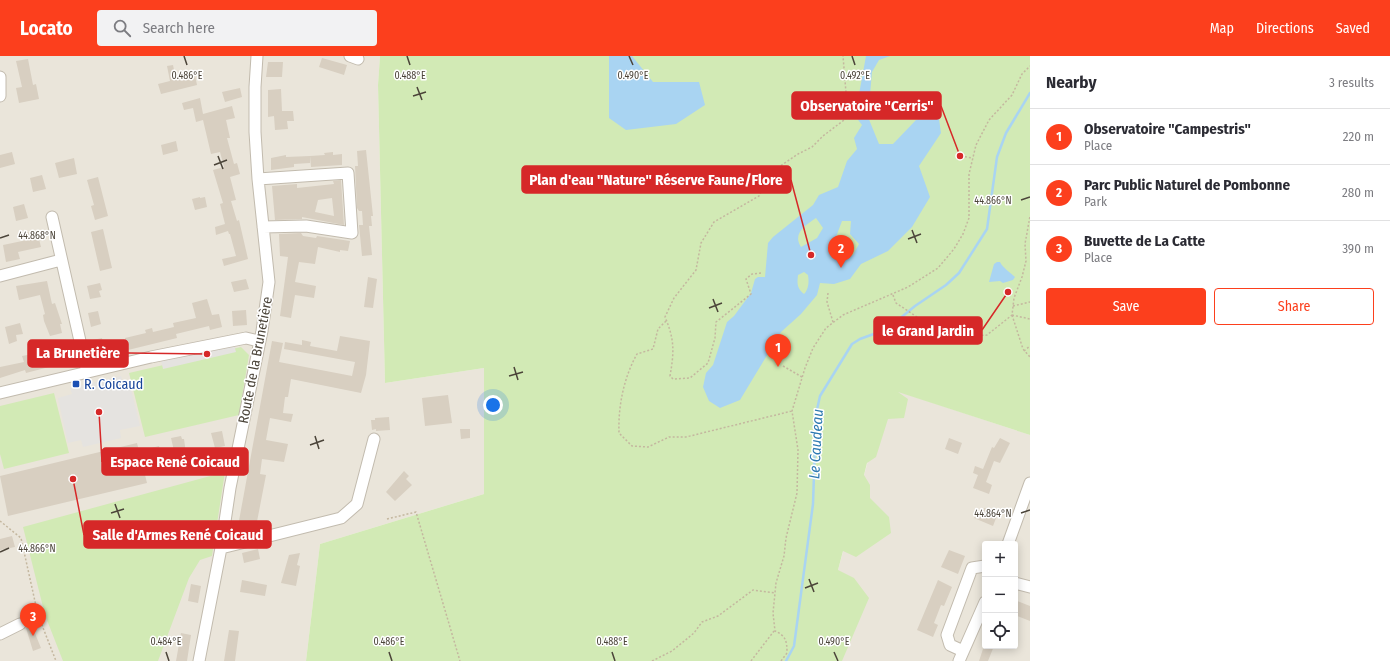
<!DOCTYPE html>
<meta charset="utf-8">
<style>
body{margin:0;font-family:"Fira Sans Condensed",sans-serif;background:#f2f2f3;color:#2b2b33}
.controls{position:absolute;right:12px;bottom:12px;display:grid;overflow:hidden;border-radius:4px;box-shadow:0 2px 10px #0003}
.controls button{width:36px;height:36px;display:grid;place-items:center;padding:0;border:0;border-bottom:1px solid #e1e1e2;background:#fff;color:#2b2b33;font:20px sans-serif}
.you{position:absolute;left:493px;top:349px;width:14px;height:14px;margin:-10px;border:3px solid #fff;border-radius:50%;background:#1a73e8;box-shadow:0 0 0 6px #1a73e833}
.badge{display:grid;place-items:center;width:26px;height:26px;border-radius:50%;background:#fc3f1d;color:#fff;font-size:13px;font-weight:700}
.pin{position:absolute;translate:-50% -33px;filter:drop-shadow(0 1px 2px #0008)}
.pin::after{content:'';position:absolute;top:21px;width:14px;height:12px;background:inherit;clip-path:polygon(0 0,100% 0,50% 100%)}
.list{margin:0;padding:0;list-style:none}
h2{display:flex;justify-content:space-between;align-items:center;height:52px;margin:0;padding:0 16px;font-size:17px}
h2 small{font-size:13px;font-weight:400;color:#7c7c81}
.list li{display:grid;grid-template-columns:26px 1fr auto;gap:12px;align-items:center;box-sizing:border-box;height:56px;padding:0 16px;border-top:1px solid #e1e1e2}
.list b{display:block;font-size:15px;white-space:nowrap}
.list p{margin:0;font-size:13px;white-space:nowrap;color:#7c7c81}
.list em{font-size:13px;font-style:normal;color:#7c7c81}
.actions{display:flex;gap:8px;padding:12px 16px}
.actions a{flex:1;padding:9px 0;border:1px solid #fc3f1d;border-radius:4px;text-align:center;font-size:14px;color:#fc3f1d}
.actions .main{background:#fc3f1d;color:#fff}
.icon{flex:none;width:22px;height:22px;fill:none;stroke:currentColor;stroke-width:2;stroke-linecap:round;stroke-linejoin:round}
.map{position:relative;flex:none;width:1030px;height:605px;overflow:hidden}
header{display:flex;align-items:center;gap:24px;box-sizing:border-box;height:56px;padding:0 20px;background:#fc3f1d;color:#fff}
header strong{font-size:19px}
nav{display:flex;gap:22px;margin-inline-start:auto;font-size:14px}
.search{width:280px;height:36px;background:#f2f2f3;display:flex;align-items:center;gap:10px;box-sizing:border-box;padding:0 14px;border-radius:4px;color:#7c7c81;font-size:15px}
main{display:flex}
aside{flex:1;background:#fff}
.map>svg:first-child{display:block}
.residential{fill:#eae5da;fill-rule:evenodd}
.green{fill:#d2eab5}
.parking{fill:#e5e3e0}
.water{fill:#a9d4f2;fill-rule:evenodd}
.lines{fill:none;stroke-linecap:round;stroke-linejoin:round}
.stream{stroke:#a9d4f2;stroke-width:2.5}
.building{fill:#d8cfc1;fill-rule:evenodd}
.minor-casing{stroke:#c2bbae;stroke-width:13}
.path{stroke:#c4b79f;stroke-width:1.5;stroke-dasharray:2 2;stroke-linecap:butt}
.minor{stroke:#fff;stroke-width:11}
.ticks{fill:none;stroke:#4b4439;stroke-width:1.5}
.transit-dot{fill:#1a4fb4;stroke:#fff;stroke-width:1.5}
.labels{text-anchor:middle;stroke-width:3;stroke-linejoin:round;paint-order:stroke}
.street-label{font-size:14px;fill:#4b4439;stroke:#fff}
.transit-label{font-size:14px;fill:#164399;stroke:#fff;text-anchor:start}
.water-label{font-size:15px;font-style:italic;fill:#2e7ab2;stroke:#fff}
.ticks-label{font-size:10px;text-anchor:middle;fill:#4b4439;stroke:#fff;stroke-width:3;stroke-linejoin:round;paint-order:stroke}
.leader{fill:none;stroke:#d62828;stroke-width:1.5}
.callout-dot{fill:#d62828;stroke:#fff;stroke-width:1.5}
.callout{fill:#d62828;stroke:#d62828;stroke-width:1.5}
.callout-label{font-size:15px;text-anchor:middle;font-weight:bold;fill:#fff}
</style>
<header>
<strong>Locato</strong>
<div class="search"><svg class="icon" aria-label="search" viewBox="0 0 24 24"><circle cx="10" cy="10" r="6"/><path d="M15 15l6 6"/></svg>Search here</div>
<nav><a>Map</a><a>Directions</a><a>Saved</a></nav>
</header>
<main>
<div class="map">
<svg width="1030" height="605" viewBox="0 0 1030 605">
<rect width="100%" height="100%" fill="#f6f3ec"/>
<path class="residential" d="M0,0h380l-2,29 7,298 99,-15v126l-164,50 -14,117h-306z
M888,332l142,47v226h-217zM985,488h30v102h-30z"/>
<path class="green" d="M380,0h650v379l-132,-43 10,7 -4,19 -16,1 -12,38 -9,6 -3,12 6,10v13l19,19 2,16 -35,24 -13,-6 -5,19 16,8 15,20 -27,63h-536l14,-117 164,-50v-126l-99,15 -7,-298z
M241,291l8,8 -10,60 -94,22 -16,-64z
M54,337l15,60 -65,16 -4,-15v-48z
M225,416l-13,84 -12,4 -11,18 -31,83h-95l-18,-46 -22,-88z"/>
<path class="parking" d="M233,285l3,11 -73,17 -3,-13z
M121,320l2,6 6,-1 11,45 -20,4 1,8 -38,9 -2,-7 -13,3 -10,-45 14,-4 -2,-6z"/>
<path class="water" d="M609,0h23l21,26h46l6,23 -29,19 -50,6 -17,-12z
M866,0h24l-11,4 -7,12 -4,45 11,27h14l23,-24 14,-5 9,4 2,14 -22,33 11,31 -18,30 -24,24 -27,13 -11,15 -16,5 -14,-1 -3,12 -16,19 -20,18 -41,68 -20,8 -11,-7 -6,-14 3,-14 7,-8 14,-43 7,-6 17,-23 4,-14 3,-2h7l3,-34 5,-6 40,-32 6,-10 19,-8 9,-26 10,-12 -3,-11 8,-13 -7,-9zM816,162l7,10 -6,10 -16,9c-9,-14 5,-22 15,-29zM842,165h9l-1,13 9,10 -6,11 -7,3 -12,-1 -1,-12zM804,216l4,3c1,6 1,14 -4,19 -7,-6 -7,-10 -6,-19z
M997,206h3c3,6 10,10 15,15l-2,3 -10,3 -3,-2 -11,1 5,-18z"/>
<g class="lines">
<path class="stream" d="M786,605l8,-15 19,-142 3,-90 4,-18 32,-52 8,-5 22,-8 10,-6 23,-19 31,-21 13,-12 28,-44 10,-72 9,-24 24,-40"/>
</g>
<path class="building" d="M322,2l25,7 -3,10 -25,-8z
M28,3l5,26 3,-1 3,15 -20,4 -3,-15 6,-1 -6,-26z
M268,6h15l-1,15h-16z
M173,9l3,14 19,-4 2,10 -36,9 -3,-10 12,-3 -3,-15z
M240,32l2,9 -17,5 -3,-10z
M281,33l1,22h11l1,10h-7l1,8 -13,1 -1,-14 -6,1v-27z
M200,42l3,16 29,-8 3,12 -9,2 4,18h-3l7,26 3,-1 3,11 -10,3 6,23 -5,1 6,20 2,-1 9,39 -24,7 -2,-7 14,-3 -6,-22h-1l-1,-3 -12,4 -1,-8 10,-3 -5,-20 3,-1 -10,-33 11,-3 -4,-15 -9,2 -8,-34 -7,2 -3,-14 -9,2 -2,-7z
M176,85l2,10 -15,4 -2,-10z
M366,94l7,66h-2l1,10h-3l3,29 -10,1 -3,-31h4l-1,-14h-3l-2,-3 -2,-42h3l-1,-15z
M12,96l3,12 -15,4v-13z
M333,96v3l9,-1v11l-31,2 -1,-11 15,-1 -1,-2z
M286,99v2l24,-1v7l-16,1v3l-23,3v-12z
M74,102l3,16 -18,4 -4,-15z
M42,119l4,14 -13,3 -3,-14z
M98,121l10,39 -13,4 -4,-14 3,-1 -7,-25z
M341,124l3,45 -42,-8v2l-27,1 -3,-34 25,-2v4l37,-4 -1,-3zM332,142l2,18 -19,-4 3,-12z
M200,141v1l5,-1 2,10 -12,3 -3,-11z
M24,148l4,14 -12,3 -3,-14z
M103,173l9,39 -12,3 -9,-39z
M37,175l4,16 -23,5 2,7 -14,3 -3,-17 24,-5 -2,-7z
M301,177l2,3 13,2 1,-2 33,5 -2,10 -8,-1v2l-22,-5 -3,17 -16,-2 -4,20 21,4 -2,12 -19,-3 -4,23 -11,-2 8,-59 -8,-1 -1,-22z
M368,221l9,2 -4,29 -9,-1z
M246,223l3,10 -15,3 -3,-10z
M47,225l5,23 3,-1 7,21h-2l2,9 -12,3 -6,-15 -1,-6 2,-1 -5,-19 -21,5 -3,-14z
M100,227l2,7 -3,1 2,6 -11,2 -3,-13z
M207,243l5,16 7,-1 3,13 -12,3 -1,-4 -33,8 1,4 -49,12 -3,-12 21,-5 -1,-3 7,-2 1,4 21,-5 -1,-4 23,-5 -4,-15z
M246,254l1,15 -14,1 -1,-15z
M98,255l3,13 -10,3 -3,-14z
M20,267l3,11 -7,1 1,6 -8,3 -4,-17z
M340,280l30,5 -4,34 -5,18 -70,-14 -3,18h-3l-2,16 10,1 -2,8 -21,-4 -4,22 22,4 -4,18 -22,-3 -2,15 6,1 -11,57 -19,5 36,-196 11,2 -4,19 73,14 3,-14 -71,-13 1,-7 17,3v-5l9,2 -1,4 27,5z
M102,282l3,16 -9,2 -3,-16z
M65,295l3,11 -42,11 -1,-3 -25,8v-11l24,-5 -2,-6 16,-3 1,3z
M448,339l4,28 -27,3 -3,-28z
M389,361l1,13 -14,1v-2l-4,1 -1,-10h4v-2z
M460,373h10v9l-9,1z
M222,375l3,15 -10,2 -4,-15z
M181,380l1,3h2l2,14 -11,2 -4,-17z
M949,382l13,5 -4,11 -13,-5z
M1000,382l10,5 -10,20 -6,-2 -8,21 6,3 -3,9 -16,-6 5,-13 -5,-2 2,-7 8,3 9,-22 2,1z
M137,387l2,8 20,-5 4,16 -20,5 4,16 -139,33 -8,-40z
M404,415l5,5 -3,3 6,6 -17,16 -9,-9z
M984,452l14,5 -5,13 -19,-8 3,-7 5,2z
M12,480l3,11 -15,3v-11z
M258,493l2,10 -16,4 -2,-10z
M949,494l16,6 -7,18 -17,-7z
M300,497l-3,12 3,1 -4,20 -15,-3 8,-28z
M242,524l25,5 -2,11 -25,-4z
M938,524l14,7 -8,19 -3,-1 -7,18 4,2 -5,12 -16,-7z
M191,528l10,2 -3,17 -10,-2z
M1015,544l15,6v15l-15,-6z
M32,570l9,22 -8,3 -7,-23z
M229,574l10,1 -4,30h-11z
M181,577l10,2 -4,26h-11z
M984,590h10l-6,15h-9z"/>
<g class="lines">
<defs>
<path id="minor" d="M350,0l8,3
M0,21v19
M258,123l90,-6 4,60 -46,-7 -43,1
M52,161l35,155
M0,220l61,-16
M0,337l151,-36 95,-19 13,3
M1008,488l22,-61
M221,492l120,-30 16,-14 17,-65
M1015,527l15,4
M0,578l20,-10
M963,595l-13,-6 -3,-10 25,-67 13,-2
M199,605l22,-113 9,-60 32,-157 7,-49 -11,-103 -3,-47v-45l2,-31
M959,605l26,-59"/>
</defs>
<use href="#minor" class="minor-casing"/>
<path class="path" d="M961,100l11,2
M761,217l-9,1 -6,5 5,15 -35,28 -1,16 -7,25 -18,15 -17,1 -3,-3c4,-23 5,-36 -5,-59l9,-19 22,-28 5,-27 13,-21 45,-26 11,-23 28,-19 14,-7 11,-11 25,-19 -5,-61
M828,237l-1,9 6,20
M893,239l3,8 36,24h27l7,1 11,8 10,-1 25,-20 2,-17 8,-21 4,-16 -1,-17 5,-28
M1013,250l17,-4
M1012,259l11,34 7,8
M1012,259l18,4
M666,265l-8,8 -5,20 -16,5c-13,23 -19,52 -18,79l13,13 16,1 21,-10h17l106,-26
M1024,295l6,-5
M783,310l19,11
M387,463l29,-7 44,149
M0,465l21,17 17,77 18,46
M652,605l20,-10 22,-18 8,-11 16,-6 35,-26 22,3
M751,605l23,-30
M781,605l6,-8c0,-12 -1,-17 -12,-22l-2,-18 3,-30 8,-27 2,-18 11,-45 1,-43 -6,-39 13,-43 8,-20 13,-20 17,-13 65,-28 30,-19 16,-19 9,-15 6,-16v-44l7,-29 13,-25 23,-25 10,-21 8,-8"/>
<use href="#minor" class="minor"/>
</g>
<path class="ticks" d="M184,0l3,9M407,0l3,9M629,0l4,9M852,0l3,9M417,31l5,13M413,40l13,-4M218,100l5,13M214,109l13,-5M1021,144l9,-3M912,174l5,13M0,182l9,-3M908,183l13,-5M713,243l5,13M709,252l13,-5M514,311l4,13M509,320l14,-4M315,380l4,13M310,389l14,-5M115,448l5,14M111,457l13,-4M1021,457l9,-3M0,496l9,-4M809,523l5,13M805,532l13,-5M166,596l3,9M389,596l3,9M612,596l3,9M834,596l4,9"/>
<rect class="transit-dot" x="72" y="324" width="8" height="8" rx="2"/>
<g class="labels">
<g class="street-label">
<text transform="translate(255 304) rotate(-79)" y="5">Route de la Brunetière</text>
</g>
<g class="transit-label">
<text x="84" y="333">R. Coicaud</text>
</g>
<g class="water-label">
<text transform="translate(816 388) rotate(-87)" y="5">Le Caudeau</text>
</g>
</g>
<g class="ticks-label">
<text x="855" y="23">0.492°E</text>
<text x="187" y="23">0.486°E</text>
<text x="410" y="23">0.488°E</text>
<text x="633" y="23">0.490°E</text>
<text x="993" y="148">44.866°N</text>
<text x="37" y="183">44.868°N</text>
<text x="993" y="461">44.864°N</text>
<text x="37" y="496">44.866°N</text>
<text x="166" y="589">0.484°E</text>
<text x="389" y="589">0.486°E</text>
<text x="612" y="589">0.488°E</text>
<text x="834" y="589">0.490°E</text>
</g>
<path class="leader" d="M960 100L941 50M811 199L791 124M1008 236L982 274M207 298L128 297M99 356L102 406M73 423L84 479"/>
<g class="callout-dot">
<circle cx="960" cy="100" r="4"/>
<circle cx="811" cy="199" r="4"/>
<circle cx="1008" cy="236" r="4"/>
<circle cx="207" cy="298" r="4"/>
<circle cx="99" cy="356" r="4"/>
<circle cx="73" cy="423" r="4"/>
</g>
<g class="callout">
<rect x="792" y="36" width="149" height="27" rx="4"/>
<rect x="522" y="110" width="269" height="27" rx="4"/>
<rect x="874" y="261" width="108" height="27" rx="4"/>
<rect x="28" y="284" width="100" height="27" rx="4"/>
<rect x="102" y="392" width="146" height="27" rx="4"/>
<rect x="84" y="465" width="187" height="27" rx="4"/>
</g>
<g class="callout-label">
<text x="867" y="55">Observatoire "Cerris"</text>
<text x="656" y="129">Plan d'eau "Nature" Réserve Faune/Flore</text>
<text x="928" y="280">le Grand Jardin</text>
<text x="78" y="302">La Brunetière</text>
<text x="175" y="411">Espace René Coicaud</text>
<text x="178" y="484">Salle d'Armes René Coicaud</text>
</g>
</svg>
<div class="controls">
<button>+</button>
<button>−</button>
<button><svg class="icon" aria-label="locate" viewBox="0 0 24 24"><circle cx="12" cy="12" r="6"/><path d="M12 2v4M12 18v4M2 12h4M18 12h4"/></svg></button>
</div>
<div class="you"></div>
<div class="pin badge" style="left:778px;top:311px">1</div>
<div class="pin badge" style="left:841px;top:212px">2</div>
<div class="pin badge" style="left:33px;top:580px">3</div>
</div>
<aside>
<h2>Nearby<small>3 results</small></h2>
<ul class="list">
<li><span class="badge">1</span><div><b>Observatoire &quot;Campestris&quot;</b><p>Place</p></div><em>220 m</em></li>
<li><span class="badge">2</span><div><b>Parc Public Naturel de Pombonne</b><p>Park</p></div><em>280 m</em></li>
<li><span class="badge">3</span><div><b>Buvette de La Catte</b><p>Place</p></div><em>390 m</em></li>
</ul>
<div class="actions"><a class="main">Save</a><a>Share</a></div>
</aside>
</main>
